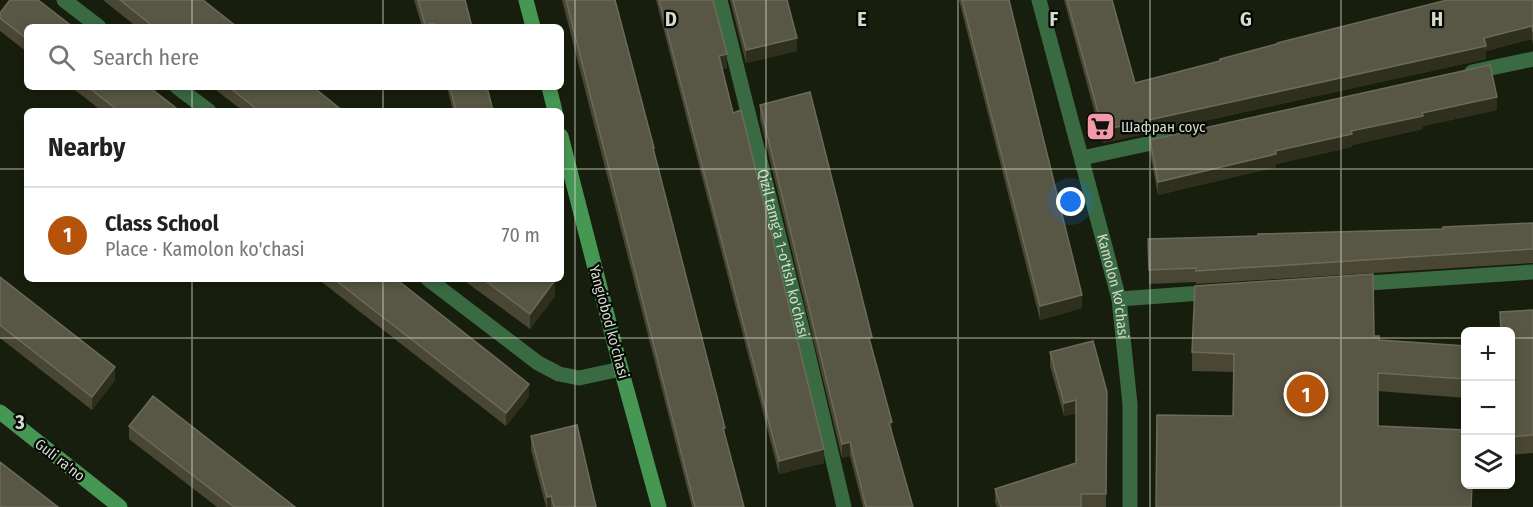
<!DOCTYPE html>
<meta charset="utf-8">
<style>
body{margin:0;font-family:"Fira Sans Condensed",sans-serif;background:#f6f6f6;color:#222}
.controls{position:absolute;right:18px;bottom:18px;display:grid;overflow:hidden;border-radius:9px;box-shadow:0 3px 9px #0003}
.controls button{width:54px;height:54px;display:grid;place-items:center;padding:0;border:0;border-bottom:2px solid #e0e0e0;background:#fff;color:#222;font:30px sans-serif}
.you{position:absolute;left:1071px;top:202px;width:21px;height:21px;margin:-15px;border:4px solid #fff;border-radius:50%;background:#1a73e8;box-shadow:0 0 0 9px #1a73e833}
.badge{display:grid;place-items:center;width:39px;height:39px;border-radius:50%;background:#b45309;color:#fff;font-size:20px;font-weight:700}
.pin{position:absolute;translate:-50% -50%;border:3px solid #fff;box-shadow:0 2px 6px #0006}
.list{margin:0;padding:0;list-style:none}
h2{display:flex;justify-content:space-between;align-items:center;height:78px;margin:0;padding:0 24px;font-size:26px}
h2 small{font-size:20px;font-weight:400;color:#767676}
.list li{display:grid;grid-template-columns:39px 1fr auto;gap:18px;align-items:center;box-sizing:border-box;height:96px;padding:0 24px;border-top:2px solid #e0e0e0}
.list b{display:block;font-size:22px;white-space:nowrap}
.list p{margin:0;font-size:20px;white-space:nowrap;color:#767676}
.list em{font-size:20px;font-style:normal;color:#767676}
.icon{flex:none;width:33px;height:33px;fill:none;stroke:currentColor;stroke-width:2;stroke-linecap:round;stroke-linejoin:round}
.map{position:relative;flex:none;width:1533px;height:507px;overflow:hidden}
.search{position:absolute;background:#fff;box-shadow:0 3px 9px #0003;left:24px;top:24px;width:540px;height:66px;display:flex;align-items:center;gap:15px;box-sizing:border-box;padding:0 21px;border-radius:9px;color:#767676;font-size:22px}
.panel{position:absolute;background:#fff;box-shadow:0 3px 9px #0003;left:24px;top:108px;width:540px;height:174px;border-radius:9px}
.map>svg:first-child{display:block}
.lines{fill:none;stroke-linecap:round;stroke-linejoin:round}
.street{stroke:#3a6a41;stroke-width:15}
.secondary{stroke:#479754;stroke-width:15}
.wall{fill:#494633}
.shaded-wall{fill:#2f2f1d}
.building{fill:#585644;stroke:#6c6b5a;stroke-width:1.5}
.grid{fill:none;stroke:#d6dbd0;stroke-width:1.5;stroke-opacity:0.55}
.labels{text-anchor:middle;stroke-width:4.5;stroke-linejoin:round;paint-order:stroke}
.poi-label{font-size:15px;fill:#d6dbd0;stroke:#050703;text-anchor:start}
.street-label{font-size:15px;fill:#d6dbd0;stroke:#050703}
.grid-label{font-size:20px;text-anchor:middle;font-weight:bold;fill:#d6dbd0;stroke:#050703;stroke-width:4.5;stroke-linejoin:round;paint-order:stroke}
</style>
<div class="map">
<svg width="1533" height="507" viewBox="0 0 1533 507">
<rect width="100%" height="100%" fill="#181e0d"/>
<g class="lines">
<g class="street">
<path d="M64,0l35,27"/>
<path id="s1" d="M720,0l85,341 39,166"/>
<path id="s2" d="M1039,0l80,299 11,105v103"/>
<path d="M1472,72l61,-13"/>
<path d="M177,87l32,24"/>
<path d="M1082,158l88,-19"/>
<path d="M428,279l110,84 21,11 20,4 42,-9"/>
<path d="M1353,284l180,-12"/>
<path d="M1119,299l97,-7"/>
</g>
<path class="secondary" d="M526,0l7,27
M549,87l6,24
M561,136l60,233 38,138
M0,412l120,95"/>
</g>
<path class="wall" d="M103,0h100l34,27h-100z
M414,0h51l7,27h-50z
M562,0h53l110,435 19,72h-52z
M656,0h57l14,68 -5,1 102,394 -45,11z
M730,0h57l10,51 -51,12z
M959,0h50l73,308 -42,12z
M1064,0h48l23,83 398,-83v45l-1,-6 -46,12v8l-383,84z
M0,13l27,14v25l-27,-21z
M71,87h78l27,24h-74z
M212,87h101l30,24h-100z
M447,87h40l6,24h-40z
M760,105l112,244 20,85 21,73h-50l-13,-51 -8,2 -82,-339z
M1497,110l-74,16v3l-71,16v2l-76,17v3l-118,28 -8,-42v-13z
M561,219l2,12v13l-2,1z
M1533,223v40l-337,21v-2l-47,2 -1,-45 110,-3 185,-7z
M0,277l115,103 -23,30 -92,-72z
M318,279h78l133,118 -23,29z
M462,279h92l1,17 -25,33z
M1533,310v143l-23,2v-123h-10v-20z
M1374,336l5,4 87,6 -1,52 -87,-7v35l94,58v23h-316l77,-91 1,-44 -42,-1v-19z
M1050,352l57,40 -1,115h-109l-2,-5v-13l81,-26v-50l-12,3 -14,-50z
M129,426l166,81h-78l-88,-68z
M531,436l65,71h-50l-15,-57z"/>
<path class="shaded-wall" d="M434,23v4h-9v-2z
M1532,26v13l-46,12v8l-383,84v-13z
M797,38v13l-51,12v-13z
M727,54v14l-8,2v-14z
M1497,97v13l-74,16v3l-71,16v2l-76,17v3l-118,28v-13l264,-69z
M555,280v16l-25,33v-15z
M1082,295v13l-42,12v-14z
M115,367v13l-23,30v-13z
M529,384v13l-23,29v-13z
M1076,400v13l-12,3v-13z
M892,422v13l-3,-12z
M850,442v14l-8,2v-14z
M824,449v14l-45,11v-13z
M551,496v11h-4v-10z"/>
<path class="building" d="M10,0h28l35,27h-46v12l-27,-21v-5z
M120,0h83l34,27h-83z
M418,0h47l7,27h-36l-2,-4 -9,2z
M566,0h49l39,148h-1l72,280h-2l21,79h-49z
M659,0h54l14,54 -8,2 14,57 8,-3 83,339 -45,12z
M733,0h54l10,38 -51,12z
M962,0h47l73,295 -42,11z
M1067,0h45l23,83 85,-22v-2l57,-15v-1l170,-43h86v32l-1,-6 -48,12 2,8 -383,84z
M1490,65l7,32 -75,16 1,3 -72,15 1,3 -77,17 1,3 -118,28 -8,-42z
M88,87h61l27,21 -2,3h-55z
M229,87h84l30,24h-84z
M450,87h37l6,24h-37z
M810,92l62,245 -3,1 23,84 -3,1 24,84h-47l-16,-65 -8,2 -82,-339z
M561,219l2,12 -2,1z
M1533,223v26l-337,22v-3l-47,2 -1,-31 110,-3v-2l185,-5v-2z
M1373,274l1,62h5v4l87,6 -1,33 -87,-6v53l88,4v54h6l-1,23h-315l1,-92 76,1 1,-62 -42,-2 3,-66z
M0,277l115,90 -23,30 -92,-72z
M334,279h62l133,105 -23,29z
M483,279h71l1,1 -25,34z
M1533,310v125l-23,2v-105h-9l-1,-20z
M1093,341l14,51 -1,102h-25v13h-80l-6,-18 81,-26v-63l-12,3 -14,-51z
M153,396l142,111h-61l-105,-81z
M577,425l19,82h-42l-3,-11 -4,1 -16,-61z
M0,462l58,45h-58z"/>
<path class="grid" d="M192,0v27M383,0v27M575,0v507M766,0v507M958,0v507M1150,0v507M1341,0v507M192,87v24M383,87v24M0,169h27M561,169h972M192,279v228M383,279v228M0,338h1466M1510,338h23"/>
<defs>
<symbol id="supermarket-square" viewBox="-11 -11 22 22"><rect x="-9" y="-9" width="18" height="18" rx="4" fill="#f39aaa" stroke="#050703"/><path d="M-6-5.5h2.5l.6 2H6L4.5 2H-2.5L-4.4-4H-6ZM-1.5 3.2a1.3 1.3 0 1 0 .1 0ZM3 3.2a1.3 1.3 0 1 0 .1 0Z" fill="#111"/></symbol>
</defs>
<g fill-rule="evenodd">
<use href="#supermarket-square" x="1084" y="110" width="33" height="33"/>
</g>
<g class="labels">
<g class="poi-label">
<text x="1121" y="132">Шафран соус</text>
</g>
<g class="street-label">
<text dy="5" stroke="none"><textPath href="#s1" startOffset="261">Qizil tamg'a 1-o'tish ko'chasi</textPath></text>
<text dy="5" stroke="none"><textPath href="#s2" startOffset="296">Kamolon ko'chasi</textPath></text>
<text transform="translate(609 322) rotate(75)" y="5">Yangiobod ko'chasi</text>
<text transform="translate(60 460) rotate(38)" y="5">Guli ra'no</text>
</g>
</g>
<g class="grid-label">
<text x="671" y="26">D</text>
<text x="862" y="26">E</text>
<text x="1054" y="26">F</text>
<text x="1246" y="26">G</text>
<text x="1437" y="26">H</text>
<text x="20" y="429">3</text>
</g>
</svg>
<div class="controls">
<button>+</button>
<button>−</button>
<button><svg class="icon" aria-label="layers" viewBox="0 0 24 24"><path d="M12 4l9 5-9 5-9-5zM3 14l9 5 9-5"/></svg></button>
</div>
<div class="you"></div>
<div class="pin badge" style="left:1306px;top:394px">1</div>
<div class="search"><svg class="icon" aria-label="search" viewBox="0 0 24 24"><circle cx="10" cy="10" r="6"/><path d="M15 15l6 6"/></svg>Search here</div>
<section class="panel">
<h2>Nearby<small></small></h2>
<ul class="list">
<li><span class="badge">1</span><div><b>Class School</b><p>Place · Kamolon ko'chasi</p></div><em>70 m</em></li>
</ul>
</section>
</div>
